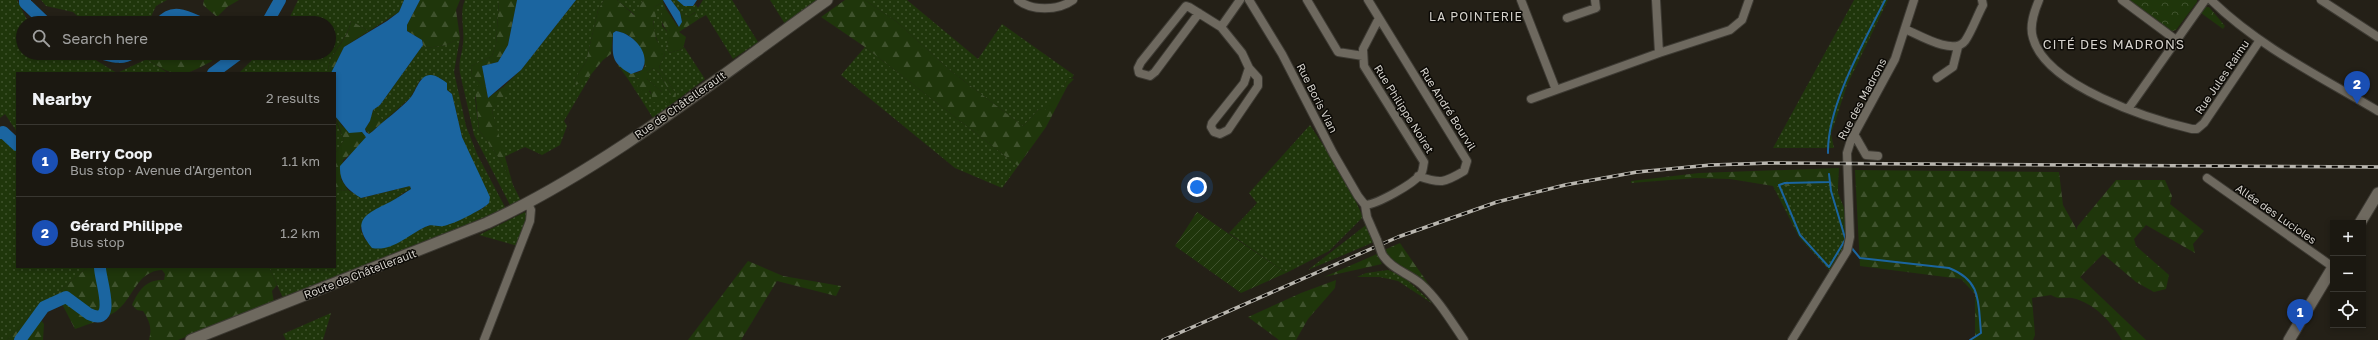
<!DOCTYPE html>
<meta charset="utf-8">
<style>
body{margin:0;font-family:"Golos Text",sans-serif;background:#28251f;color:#f1f3f6}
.controls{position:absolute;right:12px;bottom:12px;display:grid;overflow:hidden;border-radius:0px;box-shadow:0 2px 6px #0003}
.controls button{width:36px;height:36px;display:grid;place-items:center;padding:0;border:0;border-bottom:1px solid #393731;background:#1b1811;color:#f1f3f6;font:20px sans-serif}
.you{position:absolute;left:1197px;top:187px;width:14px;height:14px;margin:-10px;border:3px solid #fff;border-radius:50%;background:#1a73e8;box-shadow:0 0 0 6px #1a73e833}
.badge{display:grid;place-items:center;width:26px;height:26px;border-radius:50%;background:#7c3aed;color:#fff;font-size:13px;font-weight:700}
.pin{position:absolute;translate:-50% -33px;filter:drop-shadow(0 1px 2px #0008)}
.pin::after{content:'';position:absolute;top:21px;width:14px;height:12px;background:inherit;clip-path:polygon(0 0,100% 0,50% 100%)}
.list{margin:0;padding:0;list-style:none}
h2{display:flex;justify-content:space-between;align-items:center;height:52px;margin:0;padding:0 16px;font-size:17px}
h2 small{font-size:13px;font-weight:400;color:#a0a09f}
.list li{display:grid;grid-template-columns:26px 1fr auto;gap:12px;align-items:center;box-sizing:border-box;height:72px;padding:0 16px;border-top:1px solid #393731}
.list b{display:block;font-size:15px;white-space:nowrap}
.list p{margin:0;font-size:13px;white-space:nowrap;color:#a0a09f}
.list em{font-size:13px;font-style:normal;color:#a0a09f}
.icon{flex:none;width:22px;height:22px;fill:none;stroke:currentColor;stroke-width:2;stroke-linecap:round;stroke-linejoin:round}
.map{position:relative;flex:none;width:2378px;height:340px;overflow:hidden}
.search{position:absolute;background:#1b1811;box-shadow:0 2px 6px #0003;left:16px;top:16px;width:320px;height:44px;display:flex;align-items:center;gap:10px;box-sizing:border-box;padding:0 14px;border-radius:22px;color:#a0a09f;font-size:15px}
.panel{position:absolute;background:#1b1811;box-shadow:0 2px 6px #0003;left:16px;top:72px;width:320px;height:196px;border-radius:0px}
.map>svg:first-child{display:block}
.grass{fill:url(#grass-dots)}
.forest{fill:url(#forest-firs)}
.park{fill:url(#park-crowns)}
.garden{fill:url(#garden-furrows)}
.water{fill:#1b65a0}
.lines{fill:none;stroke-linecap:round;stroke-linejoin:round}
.stream{stroke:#1b65a0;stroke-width:2}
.river{stroke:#1b65a0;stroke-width:12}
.street-casing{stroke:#3d3a33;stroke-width:10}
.secondary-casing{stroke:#3d3a33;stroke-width:13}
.street{stroke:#6e695f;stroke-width:8}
.secondary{stroke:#6e695f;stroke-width:11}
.rail-casing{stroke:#b9b6af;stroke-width:3.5}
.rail{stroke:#0c0a06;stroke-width:2;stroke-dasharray:6;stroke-linecap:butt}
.street-bridge-casing{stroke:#3d3a33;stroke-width:10;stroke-linecap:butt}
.street-bridge{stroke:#6e695f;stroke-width:8}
.labels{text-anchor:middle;stroke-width:3;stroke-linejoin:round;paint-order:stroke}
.street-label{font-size:11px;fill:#d6d3cd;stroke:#0c0a06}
.neighbourhood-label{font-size:12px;letter-spacing:1px;fill:#d6d3cd;stroke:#0c0a06}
.quarter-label{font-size:13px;letter-spacing:1px;fill:#d6d3cd;stroke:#0c0a06}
</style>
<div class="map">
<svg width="2378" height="340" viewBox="0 0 2378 340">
<defs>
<pattern id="grass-dots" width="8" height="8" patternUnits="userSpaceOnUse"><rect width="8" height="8" fill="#1f360b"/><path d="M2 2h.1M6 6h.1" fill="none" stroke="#3f522d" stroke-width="1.8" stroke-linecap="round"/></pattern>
<pattern id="forest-firs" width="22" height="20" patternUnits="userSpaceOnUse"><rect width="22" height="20" fill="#1f360b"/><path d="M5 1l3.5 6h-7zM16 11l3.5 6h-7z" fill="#3f522d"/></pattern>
<pattern id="park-crowns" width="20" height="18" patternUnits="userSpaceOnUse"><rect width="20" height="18" fill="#1f360b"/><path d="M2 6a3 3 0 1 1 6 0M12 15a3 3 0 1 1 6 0" fill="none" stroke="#3f522d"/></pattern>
<pattern id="garden-furrows" width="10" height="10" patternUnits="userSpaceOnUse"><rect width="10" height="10" fill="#1f360b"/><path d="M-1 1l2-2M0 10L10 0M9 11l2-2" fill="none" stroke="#3f522d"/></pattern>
</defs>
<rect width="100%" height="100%" fill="#242017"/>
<path class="grass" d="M0,0h17l9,18 8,5h-11v30h61l33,20 30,-14 21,14h-151v59l-12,-18 -5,4z
M41,0h126l-11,6 -8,17h-63l-12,-11 -27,-6z
M298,0h106l-5,12 -30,19 -18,-10c-5,23 -23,31 -23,52h-89l20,-20h70v-30h-42z
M465,0h34l-3,44 -4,12 -21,10 1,9 8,8 -5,15 4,32 22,31 20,40 -10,6 -37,-72 -14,-62c-2,-11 2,-18 3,-29 2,-14 -4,-31 2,-44z
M576,0h28l-6,10 -12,52 -12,18 2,5 15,-10 -27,46 3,5 -7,19 -18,10 -17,-8 -21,10 -12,-46 16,-21 -5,-3 18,-17z
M617,0h26l-8,15z
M671,0h6l7,6h9l2,-2 3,4 5,-8h29l26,42 -25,17 -27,-44 -7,4 -4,-7 -7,5 -8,-5z
M770,0h49l-34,24z
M865,0h42l71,59 24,-35 72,51 -2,3h-3l-24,33 -6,-2 -16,17 -72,-55 -54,-49z
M1854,0h34l-41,85 -16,49 3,14h-61z
M663,2l3,7 -3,1 -1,16c8,8 8,11 4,21l3,6 14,-4 1,-2 21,32 -52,39 -25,-39 12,-1 -1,8 10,5 3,4 10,-3 -15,-13v-6l6,-5 6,5 12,21v3l-5,5 10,-8 -17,-27 6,-13c-11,-14 -13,-30 -11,-47z
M460,38l-6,34 12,54 11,28 29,55 -223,89 -14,-31h66v-80l5,4 8,-1 14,8 48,-12 1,3 -8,4 -43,35 5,12 22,7 38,-20 9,-3 8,2 40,-17 7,-6 -27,-66 -10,-43 -5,-4 -5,-11 -11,-4 -11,5 -10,18 -26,23 -11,-11 7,-5 43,-60 4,3 19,-3z
M865,47l153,119 -16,22 -47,-20 -114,-93z
M335,119l9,21 -9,14z
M1310,125l36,55 17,37 -34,34 -43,22 -57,-40 28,-30 -8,-10z
M3,136l14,13v118h71l-58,49 -23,24h-7v-202z
M1773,186h65v7l9,22 -1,32 -16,24 -31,-34z
M525,212l2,3 -9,31 -39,-11z
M1366,225l8,17 -66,28z
M1388,270l15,6 30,28 -35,-23 -18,-4h-23l9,-4z
M331,313l-8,27h-37l-3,-6z"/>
<path class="forest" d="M204,0h35l-12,7 -10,10 -14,-12z
M420,0h40l-4,10 4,28 -14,7 -19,3 -4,-3 -1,-5 -15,-9v-6z
M499,0h18l-9,45 -10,17 -16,4 6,32 15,-11 6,3 -17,21 21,74 -12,-24 -22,-31 -4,-42 5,-5 -8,-8 -1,-9 21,-10 4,-12z
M604,0h13l17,15 9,-15h20v2l-9,5 2,10 -3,4 3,18 9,15 -6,13 17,27 -1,6 -7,5 -3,-3 6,-5v-3l-12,-21 -6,-5 -6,5v6l15,13 -4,9 -6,2v-8l-2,-4 -7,1 -6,-4 2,-10 -11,1 -11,-15c9,7 20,15 28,2 -3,-18 -10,-32 -29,-35l-3,2 -2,21 -8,6 -15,18 -12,7 -2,-5 12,-18 12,-52z
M845,0h20l32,22 54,49 72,55 16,-17 6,1 24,-32 5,1 -6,6 -22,42 -28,39 -153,-119 -44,-30z
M666,9l12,18 4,-5 -2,-10 8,5 8,-5 3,7 -20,13 7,5 -3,12 -14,4 -3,-6c8,-19 -9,-18 -3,-37z
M351,21l18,10 -25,16 -13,26h-3c0,-21 19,-29 23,-52z
M150,53h62v8c-31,17 -35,18 -65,-2z
M373,110l11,11 -15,13 -4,-5 5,-8z
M335,116l8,11 19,5 4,5 -7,10 -16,13 -2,19 7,11 -8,1 -5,-4v-33l9,-14z
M1839,168l-1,18h-65l-43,-7 -34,-1 -65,5v-2l68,-8z
M1855,170l204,2 4,33 14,25v-3l39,-47h49l7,16 -2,8 34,27 -11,13 2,9 -49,-28 -12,14 2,7 33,29 -3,14 -12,3 -18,-10 -33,-28 -23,23 66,63h-24c-11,-18 -27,-37 -50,-42 -8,-1 -13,2 -21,-3l-19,3 3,37 -2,5h-63l5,-3v-43l-14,-15 -101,-13z
M1400,243l4,6 28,40 -39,-25 -9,-14z
M1377,254l5,10 -58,13z
M748,261l35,15 58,10 -5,10 -59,-15 -36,59h-53z
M88,267h181l8,18 -5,6 2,11 -96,38h-29c3,-12 1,-18 -6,-29l-6,-1 -5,-5c7,-16 15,-26 32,-25l1,-6 -3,-4c-26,1 -28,29 -47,42 -12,8 -26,12 -40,17l-14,-27 -16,6 -6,9 5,7 -1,16h-36l23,-24z
M1336,280l-1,8 -27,31 -12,21h-17l-31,-23 53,-24z"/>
<path class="park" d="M2129,0h68v2l-21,28 -4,1z
M2205,7h4l16,19 -2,3 -22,-16z"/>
<path class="garden" d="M1197,212l89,61 -45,20 -66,-47z"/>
<path class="water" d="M404,0h16l-13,25v6l15,9 1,5 -43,60 -7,5 -3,11 -5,8 1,3 3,2 4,-3c12,-12 27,-21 38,-34 5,-6 9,-23 20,-22 5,0 12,5 16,8v7l5,4 10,43 28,60 -1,6c-7,7 -37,22 -46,23 -7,1 -11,-3 -18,1 -17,8 -33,25 -53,21 -22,-27 -7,-34 18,-46 8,-4 14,-9 21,-13l-1,-3 -49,12c-13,-8 -22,-16 -21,-32l26,-29 -4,-5 -13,1 -14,-17v-43h-4l13,-26 43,-26 12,-9z
M517,0h59l-55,70 -33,28 -6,-32 16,-4 10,-17z
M663,0h8l9,12 2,10 -3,5z
M677,0h20l-4,6h-9z
M616,31c16,2 36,22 26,39l-11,4c-22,-12 -18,-20 -18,-41z"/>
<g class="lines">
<path class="stream" d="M1828,153c-1,-47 36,-111 57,-153
M1829,174l2,17 15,50
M1829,182l-44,1 -6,2 21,50 29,32 16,-27
M1850,246l10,12 89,10c33,13 29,34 32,65l-11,7"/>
<path class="river" d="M25,0v3l21,20
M161,23c11,-15 27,-6 40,0
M267,23l13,-23
M100,53c12,3 22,7 32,0
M213,73l27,-20
M0,133l3,-1 14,13
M20,340l24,-33 22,-10 23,17c30,14 10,-37 11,-47"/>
<defs>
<path id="street" d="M1018,0c13,11 40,11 55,0
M1249,0l33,54 51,99 25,43 7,9
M1307,0l31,52 25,4
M1368,0l99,161 -3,10c-20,12 -23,13 -46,5
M1521,0l35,90
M2039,0c-5,12 -10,26 -6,38 13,48 116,81 159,91h5l7,-6 56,-83
M2122,0l54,40
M2211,0c48,47 110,77 167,111
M2321,0l57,37
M1199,13l-44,59 -5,4 -11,-3 -1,-5 3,-6 45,-56 3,1 32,20 21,26 7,15 9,10v8l-30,44 -8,4 -6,-2 -3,-5 1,-4 32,-40 5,-15
M1567,18l29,-10 -1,-8
M1221,27l19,-27
M1905,29c14,6 49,27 60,12 7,-10 12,-25 18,-36l-1,-5
M1659,53l71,-23 12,-10 7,-20
M1937,78l16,-11 5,-20
M1531,99l128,-46 -3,-53
M2128,109l77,-109
M1854,134l12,21 12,1
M2207,178l126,89
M1365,205c13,-1 48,-21 56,-31 2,-3 2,-7 3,-12l-60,-96 -1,-17 16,-31
M1365,205l2,12 10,23
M1382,254c9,15 26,19 39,30 17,15 30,37 43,56
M484,340l46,-119 1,-11 -3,-6
M1792,340l55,-89 3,-14 -3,-84 4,-13 44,-81 19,-59"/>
<path id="secondary" d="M2360,223l18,-30
M191,340l296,-117c122,-57 230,-145 340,-223
M2289,340l44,-73"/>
</defs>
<use href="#street" class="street-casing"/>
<use href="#secondary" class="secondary-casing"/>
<use href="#street" class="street"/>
<use href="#secondary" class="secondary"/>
<defs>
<path id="rail" d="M1163,340l235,-103 99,-35 68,-17 72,-13 74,-7 60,-2 607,4"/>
</defs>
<use href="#rail" class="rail-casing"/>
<use href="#rail" class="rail"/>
<defs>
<path id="street-bridge" d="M1377,240l5,14"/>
</defs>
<use href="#street-bridge" class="street-bridge-casing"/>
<use href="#street-bridge" class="street-bridge"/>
</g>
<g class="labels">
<g class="street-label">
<text transform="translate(2222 77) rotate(-56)" y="4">Rue Jules Raimu</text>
<text transform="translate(1317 98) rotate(63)" y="4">Rue Boris Vian</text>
<text transform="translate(1862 99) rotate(-62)" y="4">Rue des Madrons</text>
<text transform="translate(680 105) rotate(-35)" y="4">Rue de Châtellerault</text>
<text transform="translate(1404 109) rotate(58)" y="4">Rue Philippe Noiret</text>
<text transform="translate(1448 109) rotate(58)" y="4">Rue André Bourvil</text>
<text transform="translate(2276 214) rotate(35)" y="4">Allée des Lucioles</text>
<text transform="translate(360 274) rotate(-21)" y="4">Route de Châtellerault</text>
</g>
<g class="neighbourhood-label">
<text x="1476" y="21">LA POINTERIE</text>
</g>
<g class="quarter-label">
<text x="2114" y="49">CITÉ DES MADRONS</text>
</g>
</g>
</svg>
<div class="controls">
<button>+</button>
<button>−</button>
<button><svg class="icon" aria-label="locate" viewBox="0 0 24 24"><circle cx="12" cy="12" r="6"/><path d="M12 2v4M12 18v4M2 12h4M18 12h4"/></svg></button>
</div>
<div class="you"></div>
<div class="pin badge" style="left:2300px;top:332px;background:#1a4fb4">1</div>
<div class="pin badge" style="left:2357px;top:104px;background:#1a4fb4">2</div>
<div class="search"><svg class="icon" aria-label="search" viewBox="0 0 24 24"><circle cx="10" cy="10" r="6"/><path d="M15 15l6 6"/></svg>Search here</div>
<section class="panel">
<h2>Nearby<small>2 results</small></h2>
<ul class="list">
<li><span class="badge" style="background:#1a4fb4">1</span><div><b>Berry Coop</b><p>Bus stop · Avenue d'Argenton</p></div><em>1.1 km</em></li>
<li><span class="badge" style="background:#1a4fb4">2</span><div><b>Gérard Philippe</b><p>Bus stop</p></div><em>1.2 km</em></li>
</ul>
</section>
</div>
